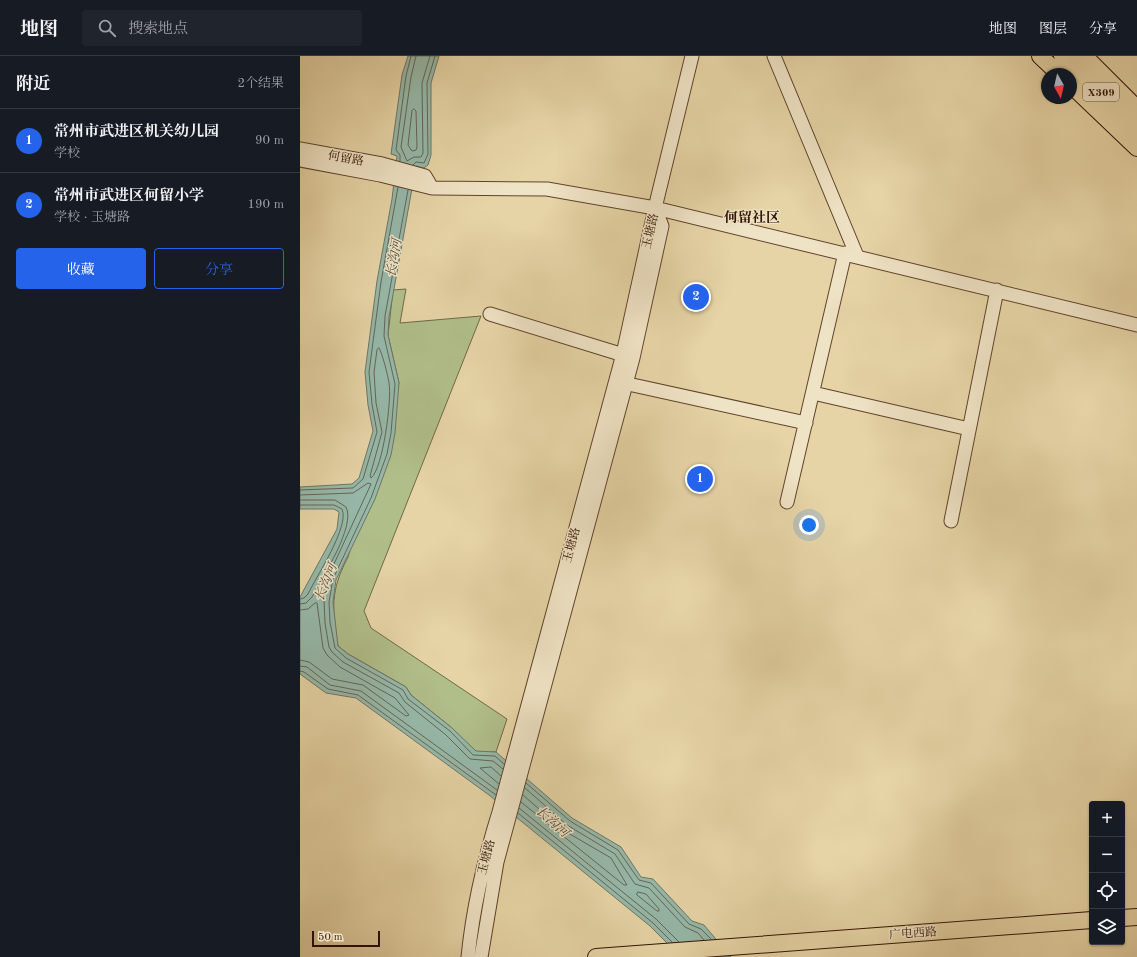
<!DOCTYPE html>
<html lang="zh">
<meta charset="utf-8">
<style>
body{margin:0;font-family:"Old Standard TT","Noto Serif SC",serif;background:#20242c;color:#f1f3f6}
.controls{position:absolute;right:12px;bottom:12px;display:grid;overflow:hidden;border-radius:4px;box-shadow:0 1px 3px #0004}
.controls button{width:36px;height:36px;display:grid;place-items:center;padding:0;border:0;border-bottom:1px solid #363941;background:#171b24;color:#f1f3f6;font:20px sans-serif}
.compass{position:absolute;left:741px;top:12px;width:36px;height:36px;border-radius:50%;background:#171b24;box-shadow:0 1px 3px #0004;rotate:172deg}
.scale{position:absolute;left:12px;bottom:10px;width:68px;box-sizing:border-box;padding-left:4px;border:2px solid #331304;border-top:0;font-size:11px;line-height:14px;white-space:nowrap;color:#331304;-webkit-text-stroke:3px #efe3c5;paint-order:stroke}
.you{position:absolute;left:509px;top:469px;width:14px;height:14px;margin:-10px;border:3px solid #fff;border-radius:50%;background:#1a73e8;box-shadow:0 0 0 6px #1a73e833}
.badge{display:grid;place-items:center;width:26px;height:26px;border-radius:50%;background:#2563eb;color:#fff;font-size:13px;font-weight:700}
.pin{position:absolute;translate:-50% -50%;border:2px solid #fff;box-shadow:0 1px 4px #0006}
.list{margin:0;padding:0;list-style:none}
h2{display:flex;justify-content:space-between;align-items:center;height:52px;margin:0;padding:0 16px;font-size:17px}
h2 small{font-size:13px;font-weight:400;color:#9ea1a6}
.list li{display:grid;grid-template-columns:26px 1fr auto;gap:12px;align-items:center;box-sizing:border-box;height:64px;padding:0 16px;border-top:1px solid #363941}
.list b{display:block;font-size:15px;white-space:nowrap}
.list p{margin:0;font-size:13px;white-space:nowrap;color:#9ea1a6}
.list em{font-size:13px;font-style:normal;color:#9ea1a6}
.actions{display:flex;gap:8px;padding:12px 16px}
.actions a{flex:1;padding:9px 0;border:1px solid #2563eb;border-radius:4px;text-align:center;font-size:14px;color:#2563eb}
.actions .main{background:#2563eb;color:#fff}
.icon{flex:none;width:22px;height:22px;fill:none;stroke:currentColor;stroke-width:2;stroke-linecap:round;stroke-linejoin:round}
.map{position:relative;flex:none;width:837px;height:901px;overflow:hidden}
header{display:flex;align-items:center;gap:24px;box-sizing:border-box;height:56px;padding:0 20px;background:#171b24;border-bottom:1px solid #363941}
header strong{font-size:19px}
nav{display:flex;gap:22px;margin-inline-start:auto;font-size:14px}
.search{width:280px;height:36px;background:#20242c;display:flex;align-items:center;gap:10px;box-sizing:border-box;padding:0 14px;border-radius:4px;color:#9ea1a6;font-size:15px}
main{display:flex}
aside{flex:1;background:#171b24}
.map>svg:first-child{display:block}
.green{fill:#b0be8a;stroke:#726847}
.water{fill:#96b8a9;stroke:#6e7667}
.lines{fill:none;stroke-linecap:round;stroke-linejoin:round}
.shore{stroke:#646656;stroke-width:1}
.minor-casing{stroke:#60432c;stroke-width:15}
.major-casing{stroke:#331304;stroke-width:18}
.highway-casing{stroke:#331304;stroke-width:20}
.minor{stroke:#efe3c5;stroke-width:13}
.major{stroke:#e6d4a6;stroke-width:16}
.highway{stroke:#e6d4a6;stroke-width:18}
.labels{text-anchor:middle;stroke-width:3;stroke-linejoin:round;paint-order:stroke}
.shield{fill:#efe3c5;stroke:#6b513e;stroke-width:1}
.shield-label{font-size:11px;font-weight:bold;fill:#331304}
.street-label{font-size:12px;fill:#331304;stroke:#efe3c5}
.water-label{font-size:13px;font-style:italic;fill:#564d3e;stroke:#efe3c5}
.quarter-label{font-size:14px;font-weight:bold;fill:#331304;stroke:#efe3c5}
</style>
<header>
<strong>地图</strong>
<div class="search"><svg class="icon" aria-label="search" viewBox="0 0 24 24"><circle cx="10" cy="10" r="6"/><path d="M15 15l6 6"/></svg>搜索地点</div>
<nav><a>地图</a><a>图层</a><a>分享</a></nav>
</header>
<main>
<aside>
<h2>附近<small>2个结果</small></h2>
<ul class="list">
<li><span class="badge">1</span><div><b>常州市武进区机关幼儿园</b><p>学校</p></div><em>90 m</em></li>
<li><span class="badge">2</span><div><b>常州市武进区何留小学</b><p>学校 · 玉塘路</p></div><em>190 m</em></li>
</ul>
<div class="actions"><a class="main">收藏</a><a>分享</a></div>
</aside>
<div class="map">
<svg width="837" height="901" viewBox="0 0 837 901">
<rect width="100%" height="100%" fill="#e6d4a6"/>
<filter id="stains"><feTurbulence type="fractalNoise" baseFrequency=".005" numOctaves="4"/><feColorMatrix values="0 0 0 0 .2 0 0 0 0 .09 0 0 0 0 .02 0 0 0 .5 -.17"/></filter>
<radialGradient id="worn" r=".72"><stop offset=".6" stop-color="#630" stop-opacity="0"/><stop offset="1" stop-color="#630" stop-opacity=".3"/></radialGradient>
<path class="green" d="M106,233l-6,34 81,-7 -117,295 7,17 136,91 -11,33h-20l-24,-24 -41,-33 -5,-8 -58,-33 -10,-8c-6,-37 -8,-55 10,-89l51,-174 -11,-48 5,-45z"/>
<path class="water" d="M108,0h31l-8,27v72l-3,10 -4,3 -8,-2 -27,151 -1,18 11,48 -4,50 -4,22 -16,44 -39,81 -3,22 5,44 10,8 58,33 5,8 41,33 24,23 20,1 76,66 49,29 20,30 12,2 39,42 12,4 27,32h-50l-31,-31 -161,-131 -133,-97 -30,-5 -26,-19v-77l37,-68 2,-17 -5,-3h-34v-22l52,-3 7,-6 14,-47 -5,-26 -3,-33 12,-91 15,-82 5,-43 -6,-2 11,-79z"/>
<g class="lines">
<path class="shore" d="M116,0l-5,21 -10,70 6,14 7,-4h7l2,-4 -1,-70 8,-27
M114,53l2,2 1,36 -1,3 -4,1 -4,-6 4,-34z
M100,105v-6l-4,-5 10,-74 5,-20
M113,109l3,-3 8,1 4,-9 -1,-71 8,-27
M108,134l-23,126 -1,20 11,48 -4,49 -4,21 -16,44 -38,81 -4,23 1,20 5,26 11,10 57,32 5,9 42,32 23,24 22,1 9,8
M79,292c3,4 9,28 10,35 3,16 -6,86 -18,95l-1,-2 12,-44 -6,-29 -2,-31 3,-22z
M0,434l53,-2 10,-9 14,-47 -5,-28 -3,-32 12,-90 17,-95
M0,439l53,-2 15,-10 3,1 -43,93 -4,23 1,23 4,24 3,5 11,10 56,31 6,9 41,33 24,24 23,2 10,8
M0,444h35l11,7c10,19 -24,71 -34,90l-6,6 -6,1
M0,449h34l8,4c8,17 -26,68 -34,85l-4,4 -4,1
M0,554l8,-1 7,-6h2l6,45 4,7 13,12 55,31 14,17 -3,1 -43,-31 -31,-6 -23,-17 -9,-2
M0,610l7,1 23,18 31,6 136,99
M0,615l4,1 24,17 30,6 138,100
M226,727l44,38 48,29 21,30 12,3 38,41 12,5 10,10
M199,728l-19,-16 11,-1 10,9
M225,732l42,37 48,29 20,30 14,4 36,39 13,6 6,7
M221,746l103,83h3l-16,-27 -48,-28 -40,-35
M219,752l137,111 23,23
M218,757l135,110 19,19
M338,836l8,2 13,15v2h-2l-20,-16z"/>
<defs>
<path id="minor" d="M474,0l83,200
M0,93l82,15 43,12 7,12 115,1 108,19 482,117
M0,104l80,15 52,13
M190,258l140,43
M319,326l187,41
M513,337l156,36
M487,446l58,-249
M651,465l46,-231
M168,901c5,-50 16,-97 31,-145l124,-458 32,-146 37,-152
M181,901l16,-95 136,-504 29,-132 -7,-18"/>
<path id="major" d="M740,0l19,18
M771,29l66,63
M822,862l15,-1
M296,901l496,-37"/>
<path id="highway" d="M763,0l16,13 58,60
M783,0l54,54"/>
</defs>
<use href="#minor" class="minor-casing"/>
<use href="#major" class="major-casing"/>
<use href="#highway" class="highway-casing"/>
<use href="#minor" class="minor"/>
<use href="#major" class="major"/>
<use href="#highway" class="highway"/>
</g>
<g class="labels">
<rect class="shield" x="783" y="27" width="36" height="18" rx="3"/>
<g class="shield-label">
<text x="801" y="40">X309</text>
</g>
<g class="street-label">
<text transform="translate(46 102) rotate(10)" y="4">何留路</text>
<text transform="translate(350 175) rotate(-77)" y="4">玉塘路</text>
<text transform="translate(271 489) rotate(-75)" y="4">玉塘路</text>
<text transform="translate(186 801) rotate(-75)" y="4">玉塘路</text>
<text transform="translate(613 877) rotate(-4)" y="4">广电西路</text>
</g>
<g class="water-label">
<text transform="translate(93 202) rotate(-80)" y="5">长沟河</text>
<text transform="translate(25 526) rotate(-68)" y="5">长沟河</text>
<text transform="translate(253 765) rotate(42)" y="5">长沟河</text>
</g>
<g class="quarter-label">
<text x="452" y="166">何留社区</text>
</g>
</g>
<rect width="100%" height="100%" filter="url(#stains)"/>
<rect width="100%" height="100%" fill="url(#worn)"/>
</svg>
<div class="controls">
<button>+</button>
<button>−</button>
<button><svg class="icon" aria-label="locate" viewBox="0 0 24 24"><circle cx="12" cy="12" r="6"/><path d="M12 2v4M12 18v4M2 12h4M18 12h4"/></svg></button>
<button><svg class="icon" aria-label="layers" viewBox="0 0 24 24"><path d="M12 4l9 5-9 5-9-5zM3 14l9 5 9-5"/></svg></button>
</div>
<svg class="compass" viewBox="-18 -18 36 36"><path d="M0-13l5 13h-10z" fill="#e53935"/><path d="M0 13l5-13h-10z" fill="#9ea1a6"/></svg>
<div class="scale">50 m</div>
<div class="you"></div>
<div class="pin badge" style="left:400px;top:423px">1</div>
<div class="pin badge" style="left:396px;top:241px">2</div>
</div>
</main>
